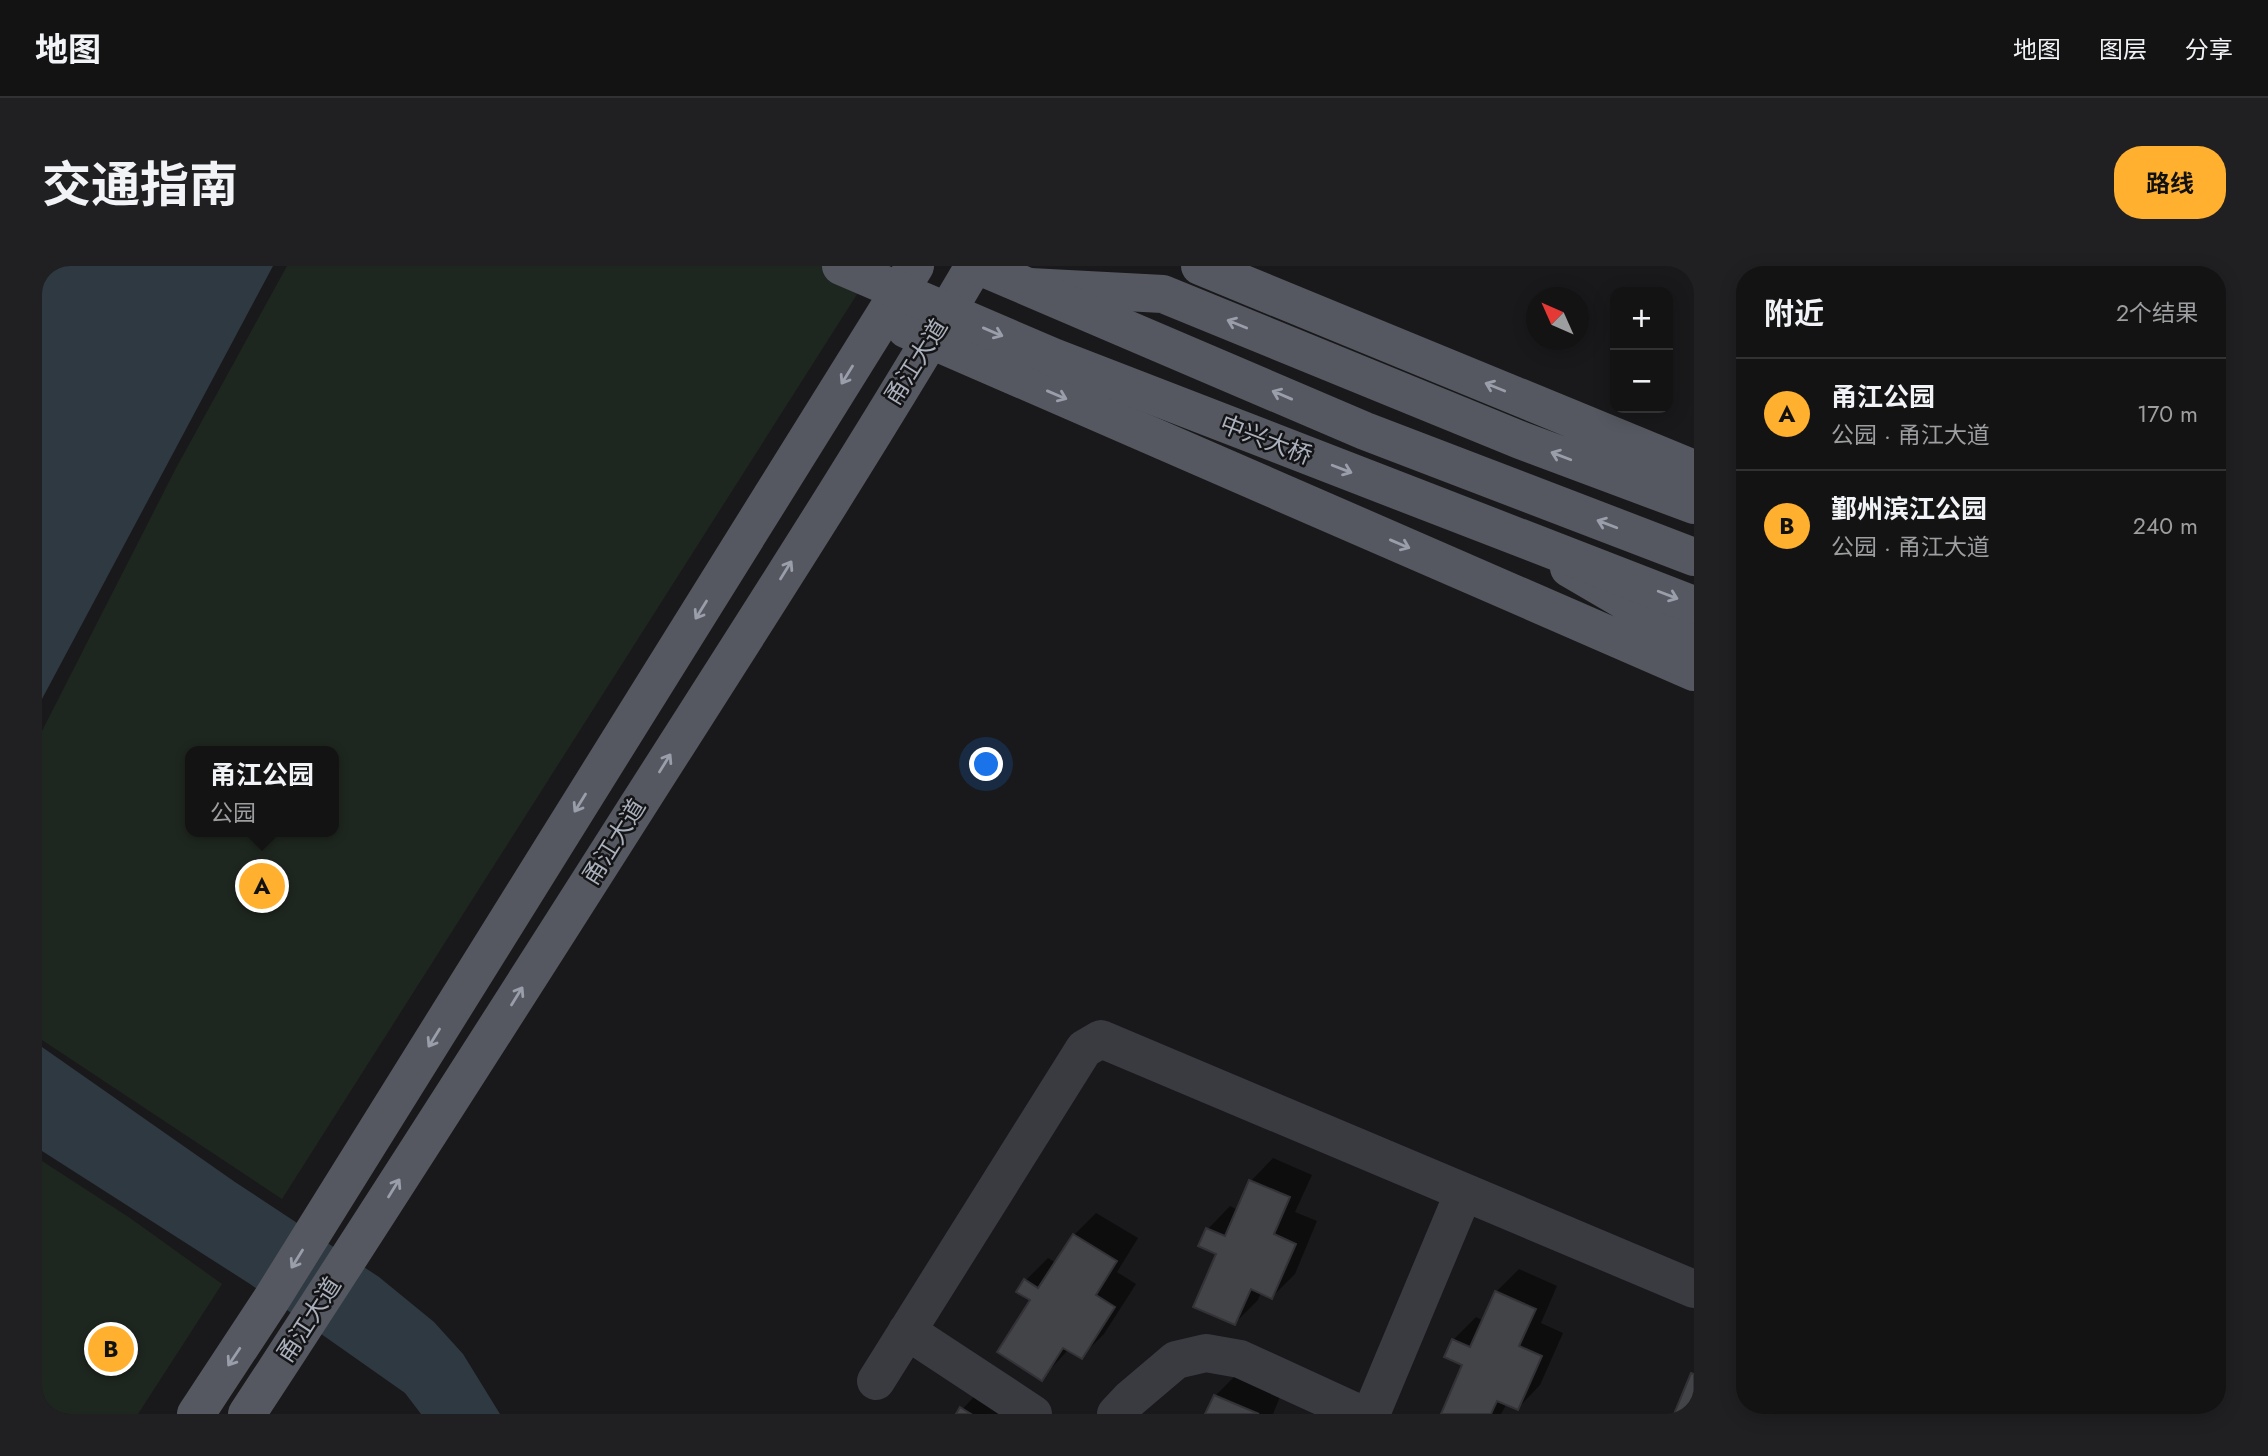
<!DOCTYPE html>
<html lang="zh">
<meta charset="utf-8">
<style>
body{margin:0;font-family:Jost,"Noto Sans SC",sans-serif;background:#202022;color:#f1f3f6}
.controls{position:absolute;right:21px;top:21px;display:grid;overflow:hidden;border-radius:14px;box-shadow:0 4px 18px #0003}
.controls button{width:63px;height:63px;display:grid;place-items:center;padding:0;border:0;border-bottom:2px solid #323234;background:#131314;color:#f1f3f6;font:35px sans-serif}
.compass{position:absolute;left:1484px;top:21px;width:63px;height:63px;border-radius:50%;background:#131314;box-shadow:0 4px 18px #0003;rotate:315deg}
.you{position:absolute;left:945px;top:499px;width:24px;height:24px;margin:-18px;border:5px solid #fff;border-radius:50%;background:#1a73e8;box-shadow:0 0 0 10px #1a73e833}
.badge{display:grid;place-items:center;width:46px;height:46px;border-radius:50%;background:#feb02e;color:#111;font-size:23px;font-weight:700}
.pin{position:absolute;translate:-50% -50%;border:4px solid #fff;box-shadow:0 2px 7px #0006}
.popup{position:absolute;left:143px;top:480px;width:154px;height:91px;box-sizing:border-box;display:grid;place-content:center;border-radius:14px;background:#131314;filter:drop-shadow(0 2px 5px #0005);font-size:23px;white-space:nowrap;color:#9d9ea0}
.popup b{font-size:26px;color:#f1f3f6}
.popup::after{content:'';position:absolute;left:50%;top:100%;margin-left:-14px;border:14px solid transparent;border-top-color:#131314}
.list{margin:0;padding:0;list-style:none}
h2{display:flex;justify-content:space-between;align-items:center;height:91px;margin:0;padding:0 28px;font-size:30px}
h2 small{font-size:23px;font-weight:400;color:#9d9ea0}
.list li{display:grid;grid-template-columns:46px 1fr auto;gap:21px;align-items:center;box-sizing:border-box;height:112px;padding:0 28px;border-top:2px solid #323234}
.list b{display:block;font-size:26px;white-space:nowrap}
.list p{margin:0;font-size:23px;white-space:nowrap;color:#9d9ea0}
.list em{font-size:23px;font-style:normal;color:#9d9ea0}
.map{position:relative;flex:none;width:1652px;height:1148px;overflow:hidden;border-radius:28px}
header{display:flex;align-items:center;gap:42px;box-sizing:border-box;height:98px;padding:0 35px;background:#131314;border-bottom:2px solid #323234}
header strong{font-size:33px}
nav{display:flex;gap:38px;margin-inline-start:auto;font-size:24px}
.intro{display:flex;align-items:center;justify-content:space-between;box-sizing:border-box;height:168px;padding:0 42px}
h1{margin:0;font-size:49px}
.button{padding:18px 32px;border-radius:28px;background:#feb02e;color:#111;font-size:24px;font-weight:700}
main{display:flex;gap:42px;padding:0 42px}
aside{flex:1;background:#131314;border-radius:28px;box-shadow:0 4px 18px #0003}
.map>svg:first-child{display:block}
.green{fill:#1e271f;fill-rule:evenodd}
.water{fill:#2e3941}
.shadow{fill:#0007}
.building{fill:#434448;stroke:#333337;stroke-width:2}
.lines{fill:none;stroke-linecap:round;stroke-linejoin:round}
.minor{stroke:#3a3b41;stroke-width:38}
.major{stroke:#555860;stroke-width:38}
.major-bridge{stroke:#555860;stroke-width:38}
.oneway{stroke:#999eaa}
.labels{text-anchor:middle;stroke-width:5;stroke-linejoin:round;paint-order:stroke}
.street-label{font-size:24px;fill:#aab0bc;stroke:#141416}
</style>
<header>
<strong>地图</strong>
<nav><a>地图</a><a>图层</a><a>分享</a></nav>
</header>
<div class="intro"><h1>交通指南</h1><a class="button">路线</a></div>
<main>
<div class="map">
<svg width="1652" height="1148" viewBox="0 0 1652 1148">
<rect width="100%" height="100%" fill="#19191b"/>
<path class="green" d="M245,0h588l-593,933 -240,-159v-309l133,-261zM148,485h144v81h-144z
M0,895l88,57 92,66 -84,130h-96z"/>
<path class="water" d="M0,0h231l-231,433z
M0,781l193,135 144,95 55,45 29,32 37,60h-79l-16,-21 -155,-109 -208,-133z"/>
<path class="shadow" d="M1231,892l39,17 -17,37 22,9 -22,53 -23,23 -11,-5 -3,8 -23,23 -16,-70 -19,-8 8,-16 22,-23 8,4 13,-29z
M1054,947l42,25 -21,34 19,12 -32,50 -23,23 -12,-8 -27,29 -10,-78 -6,-20 22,-22 8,5 18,-28z
M1477,1003l38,17 -16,37 22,10 -23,52 -22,23 -11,-5 -6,11h-58l21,-50 -11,-24 23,-23 8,4 12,-29z
M1196,1107l44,19 -9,22h-66l8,-18z
M942,1120l36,28h-62z"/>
<path class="building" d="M1207,914l41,17 -16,37 22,10 -24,55 -21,-10 -16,36 -42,-18 23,-53 -18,-8 8,-18 19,8z
M1031,968l44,27 -21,34 19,12 -33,52 -19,-11 -21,33 -45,-29 33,-52 -14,-8 8,-13 14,9z
M1453,1025l41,18 -17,37 23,10 -24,54 -21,-9 -6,13h-50l21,-49 -18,-8 8,-18 18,8z
M1649,1107l3,1v40h-20z
M1172,1129l45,19h-54z
M918,1141l11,7h-15z"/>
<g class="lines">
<path class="minor" d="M865,1065l126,83
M834,1115l208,-332 17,-10 593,250
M1074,1148l14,-15 46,-39 30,-7 34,6 120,55
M1329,1148l93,-222"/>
<path class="major" d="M1158,0l494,203
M988,21l133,7 357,146 174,65
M864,63l788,343
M1527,302l106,62 19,8
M154,1148l75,-114 644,-1034
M205,1148c134,-204 264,-409 395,-615 112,-176 226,-352 332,-533"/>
<path class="major-bridge" d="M799,0l212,91 641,248
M937,0l386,165 329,126"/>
</g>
<defs><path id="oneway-shaft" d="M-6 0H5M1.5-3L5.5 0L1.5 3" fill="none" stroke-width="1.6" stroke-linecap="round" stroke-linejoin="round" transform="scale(1.75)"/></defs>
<g class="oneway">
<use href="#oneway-shaft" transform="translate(1195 58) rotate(-158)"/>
<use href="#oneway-shaft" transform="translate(951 66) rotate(23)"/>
<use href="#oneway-shaft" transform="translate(805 109) rotate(122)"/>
<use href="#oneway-shaft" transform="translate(1453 121) rotate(-158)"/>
<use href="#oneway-shaft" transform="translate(1015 129) rotate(23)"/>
<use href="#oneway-shaft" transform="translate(1240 129) rotate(-157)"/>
<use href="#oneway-shaft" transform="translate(1519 190) rotate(-159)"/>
<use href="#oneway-shaft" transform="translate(1300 203) rotate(21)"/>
<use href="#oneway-shaft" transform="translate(1565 258) rotate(-159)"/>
<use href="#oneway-shaft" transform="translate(1358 278) rotate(23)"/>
<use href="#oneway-shaft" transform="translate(744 304) rotate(-58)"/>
<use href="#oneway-shaft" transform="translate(1626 329) rotate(21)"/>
<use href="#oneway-shaft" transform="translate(659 344) rotate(122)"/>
<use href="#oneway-shaft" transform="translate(623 497) rotate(-58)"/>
<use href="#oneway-shaft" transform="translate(538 537) rotate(122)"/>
<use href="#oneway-shaft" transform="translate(475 730) rotate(-58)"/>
<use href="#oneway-shaft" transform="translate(392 772) rotate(122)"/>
<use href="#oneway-shaft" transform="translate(352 922) rotate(-58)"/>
<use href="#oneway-shaft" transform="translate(255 993) rotate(122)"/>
<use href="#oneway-shaft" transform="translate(192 1091) rotate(124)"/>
</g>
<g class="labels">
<g class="street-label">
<text transform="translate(874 96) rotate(-58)" y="8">甬江大道</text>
<text transform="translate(1224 174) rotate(21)" y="8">中兴大桥</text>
<text transform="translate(572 576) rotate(-58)" y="8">甬江大道</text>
<text transform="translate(267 1054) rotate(-57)" y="8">甬江大道</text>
</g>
</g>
</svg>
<div class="controls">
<button>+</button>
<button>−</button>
</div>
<svg class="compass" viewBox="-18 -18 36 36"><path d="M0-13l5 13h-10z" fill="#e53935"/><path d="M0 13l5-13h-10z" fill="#9d9ea0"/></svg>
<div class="you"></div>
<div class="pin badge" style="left:220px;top:620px">A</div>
<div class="popup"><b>甬江公园</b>公园</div>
<div class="pin badge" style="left:69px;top:1083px">B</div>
</div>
<aside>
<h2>附近<small>2个结果</small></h2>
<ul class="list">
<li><span class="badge">A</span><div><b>甬江公园</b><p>公园 · 甬江大道</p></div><em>170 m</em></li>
<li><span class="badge">B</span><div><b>鄞州滨江公园</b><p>公园 · 甬江大道</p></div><em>240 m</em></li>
</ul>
</aside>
</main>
